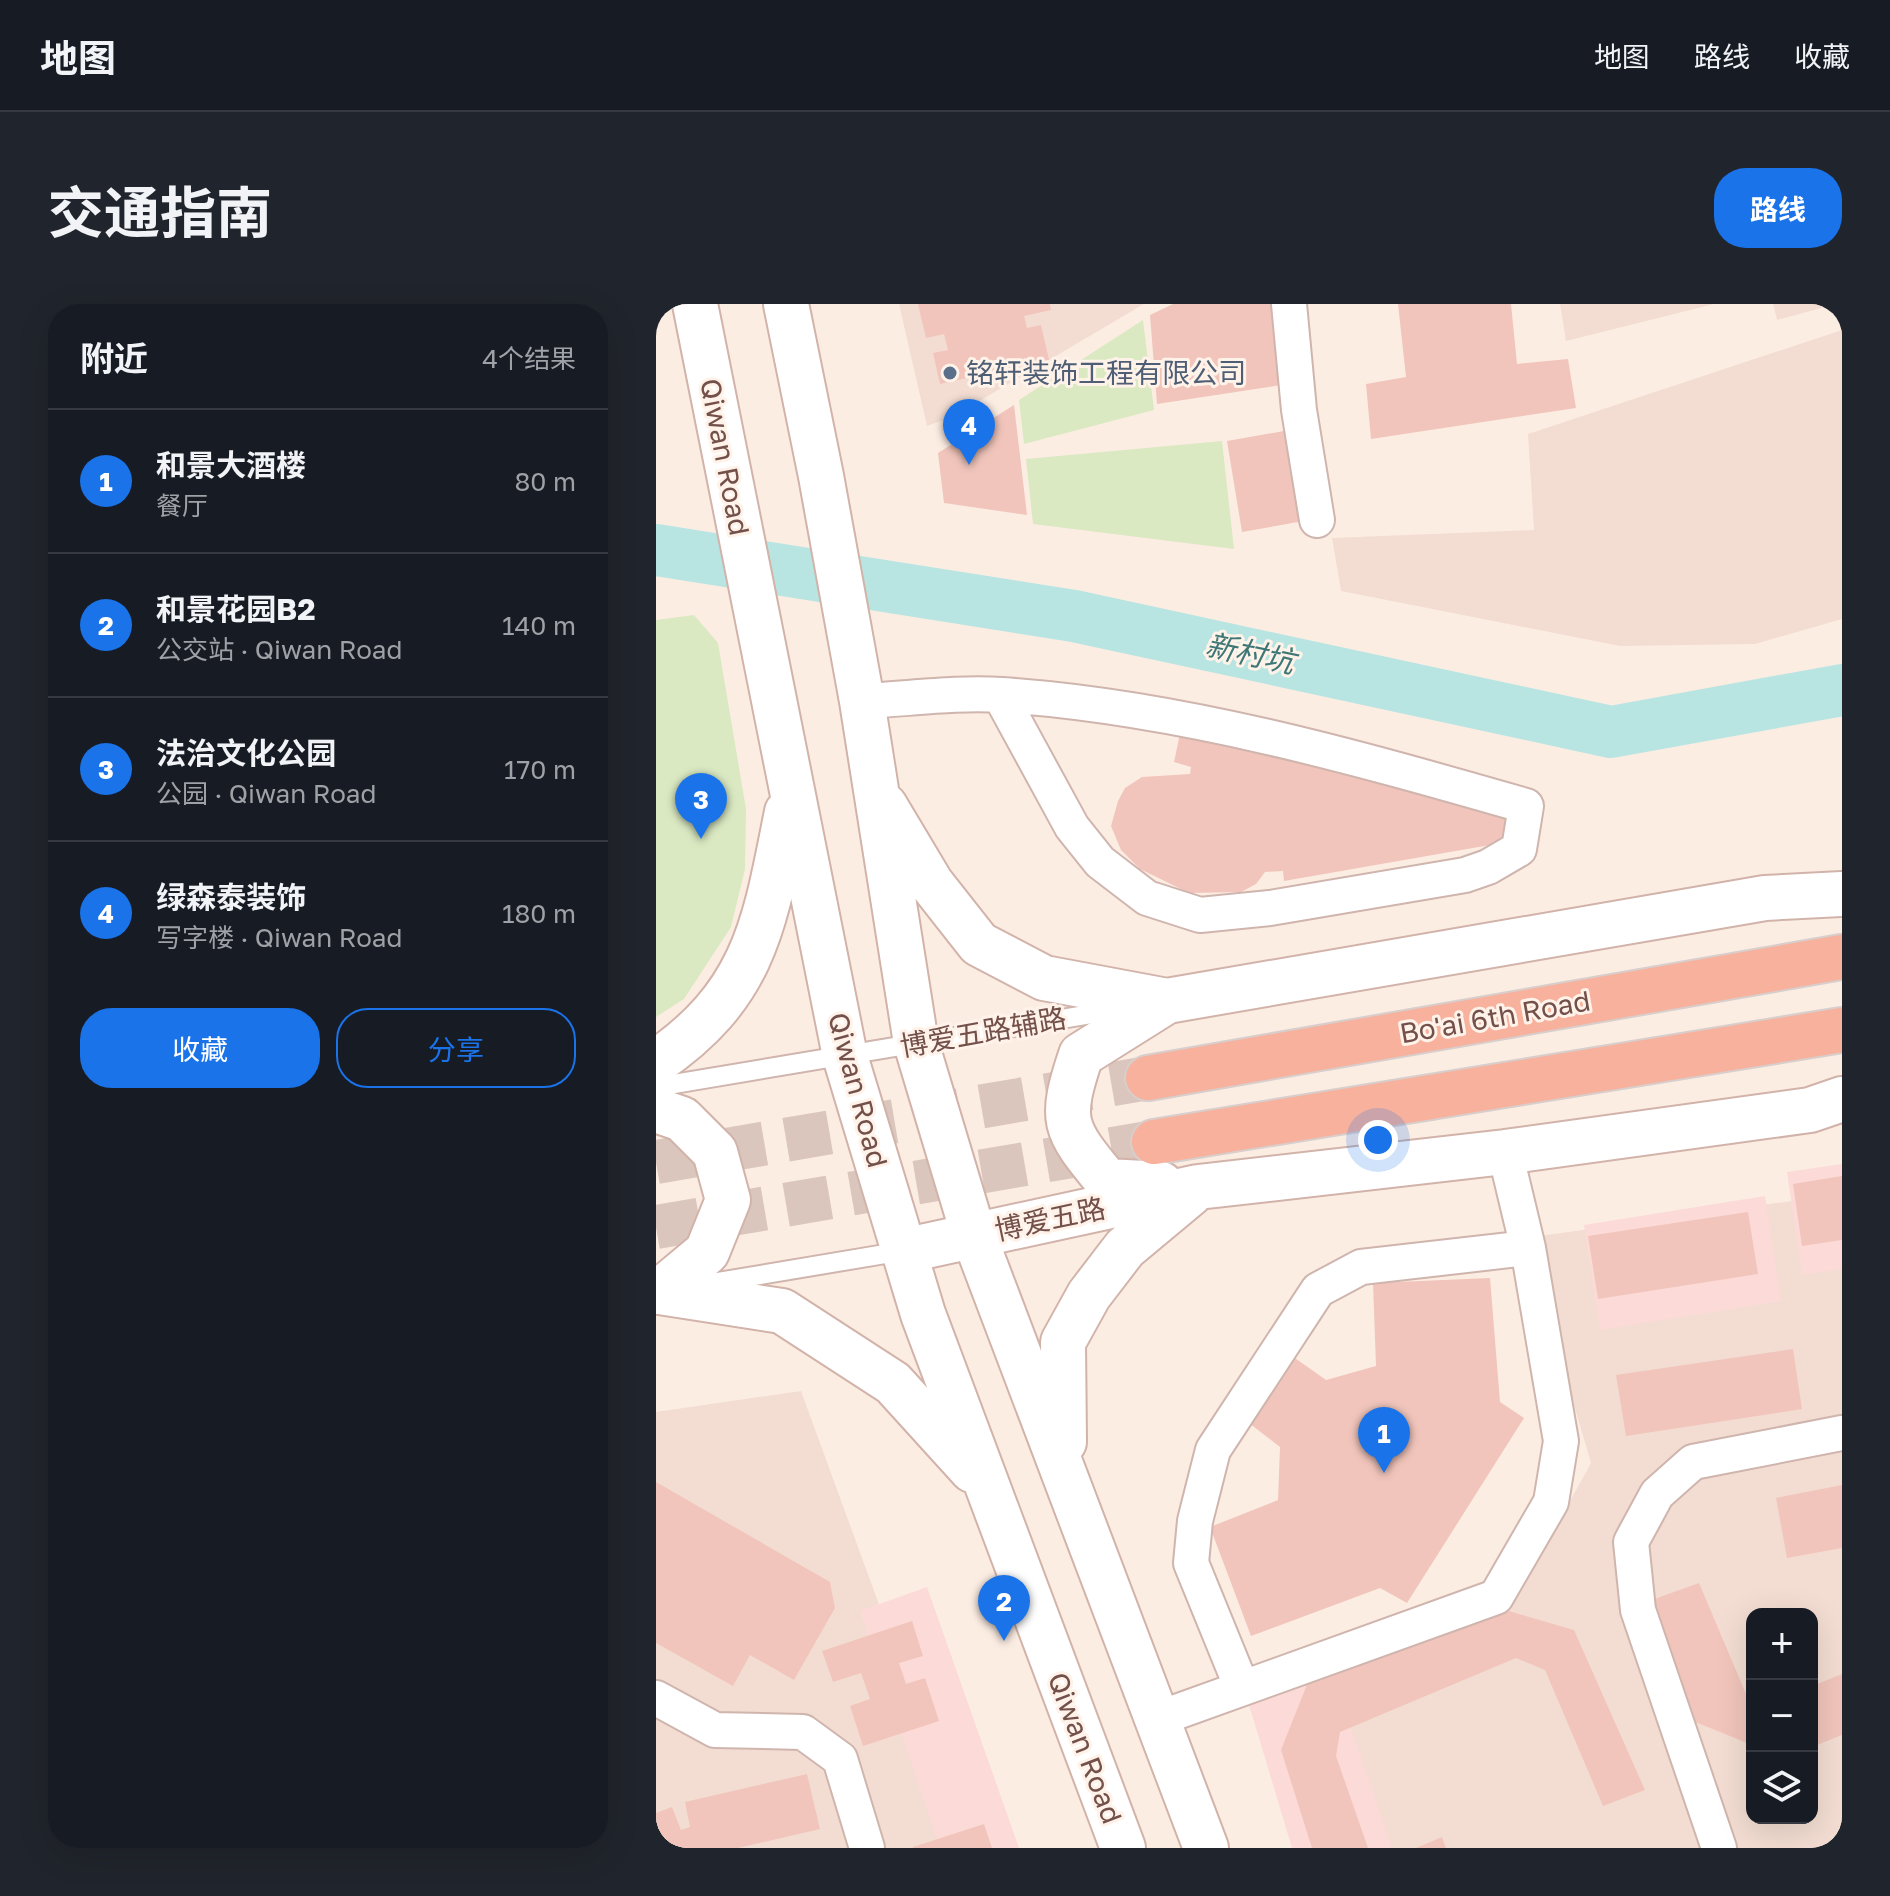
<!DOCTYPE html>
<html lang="zh">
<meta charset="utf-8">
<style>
body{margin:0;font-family:"Golos Text","Noto Sans SC",sans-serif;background:#20242c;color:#f1f3f6}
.controls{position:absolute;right:24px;bottom:24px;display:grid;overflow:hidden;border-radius:16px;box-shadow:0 8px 32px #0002}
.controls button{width:72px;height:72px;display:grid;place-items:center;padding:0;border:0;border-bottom:2px solid #363941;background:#171b24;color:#f1f3f6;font:40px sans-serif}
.you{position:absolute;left:722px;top:836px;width:28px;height:28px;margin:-20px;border:6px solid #fff;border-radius:50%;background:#1a73e8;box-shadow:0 0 0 12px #1a73e833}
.badge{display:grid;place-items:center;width:52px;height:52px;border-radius:50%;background:#1a73e8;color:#fff;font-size:26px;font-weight:700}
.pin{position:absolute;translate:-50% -66px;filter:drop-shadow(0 2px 4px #0008)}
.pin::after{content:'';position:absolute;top:42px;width:28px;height:24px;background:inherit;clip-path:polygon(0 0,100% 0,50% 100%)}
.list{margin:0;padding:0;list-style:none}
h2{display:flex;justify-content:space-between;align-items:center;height:104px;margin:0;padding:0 32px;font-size:34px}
h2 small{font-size:26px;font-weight:400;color:#9ea1a6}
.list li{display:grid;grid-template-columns:52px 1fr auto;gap:24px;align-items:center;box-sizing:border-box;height:144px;padding:0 32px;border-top:2px solid #363941}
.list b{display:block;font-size:30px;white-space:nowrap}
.list p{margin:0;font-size:26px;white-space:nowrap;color:#9ea1a6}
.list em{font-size:26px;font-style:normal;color:#9ea1a6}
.actions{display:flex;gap:16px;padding:24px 32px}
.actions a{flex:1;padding:18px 0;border:2px solid #1a73e8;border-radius:32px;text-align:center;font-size:28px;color:#1a73e8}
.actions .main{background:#1a73e8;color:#fff}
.icon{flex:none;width:44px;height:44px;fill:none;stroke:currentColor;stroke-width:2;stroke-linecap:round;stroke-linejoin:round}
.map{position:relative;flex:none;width:1186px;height:1544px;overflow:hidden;border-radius:32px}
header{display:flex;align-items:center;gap:48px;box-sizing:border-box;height:112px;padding:0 40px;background:#171b24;border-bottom:2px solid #363941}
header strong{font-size:38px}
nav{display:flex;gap:44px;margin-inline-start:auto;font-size:28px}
.intro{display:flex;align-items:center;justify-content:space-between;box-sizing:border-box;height:192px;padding:0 48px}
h1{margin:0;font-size:56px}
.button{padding:20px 36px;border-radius:32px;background:#1a73e8;color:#fff;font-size:28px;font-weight:700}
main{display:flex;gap:48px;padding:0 48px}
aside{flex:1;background:#171b24;border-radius:32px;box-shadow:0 8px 32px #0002}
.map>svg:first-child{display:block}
.residential{fill:#f3ddd2;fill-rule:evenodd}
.commercial{fill:#fcdad7}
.green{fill:#dae9c2}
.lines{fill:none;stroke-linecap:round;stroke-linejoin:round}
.river{stroke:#b8e5e2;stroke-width:52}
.building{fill:#f1c5bb}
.trunk-tunnel{stroke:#dac6bd;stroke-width:44;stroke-dasharray:44 22;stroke-linecap:butt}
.service-casing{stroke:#cfb5ad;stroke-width:22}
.minor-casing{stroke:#cfb5ad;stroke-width:38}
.secondary-casing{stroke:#d2b3aa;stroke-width:48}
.trunk-casing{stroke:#d8cecc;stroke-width:48}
.service{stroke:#fff;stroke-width:18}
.minor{stroke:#fff;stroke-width:34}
.secondary{stroke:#fff;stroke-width:44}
.trunk{stroke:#f7b19c;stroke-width:44}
.service-dot{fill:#5c6f8a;stroke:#fff2e9;stroke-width:3}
.labels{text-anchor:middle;stroke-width:6;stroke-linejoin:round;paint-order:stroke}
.service-label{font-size:28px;fill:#4e5e75;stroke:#fff2e9;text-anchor:start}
.street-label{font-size:28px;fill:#73504a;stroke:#fff2e9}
.water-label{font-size:30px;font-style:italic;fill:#3e7876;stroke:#fff2e9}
</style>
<header>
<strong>地图</strong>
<nav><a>地图</a><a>路线</a><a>收藏</a></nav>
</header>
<div class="intro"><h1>交通指南</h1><a class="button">路线</a></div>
<main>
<aside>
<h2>附近<small>4个结果</small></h2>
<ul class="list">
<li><span class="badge">1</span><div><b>和景大酒楼</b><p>餐厅</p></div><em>80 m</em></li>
<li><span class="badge">2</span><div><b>和景花园B2</b><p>公交站 · Qiwan Road</p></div><em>140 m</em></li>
<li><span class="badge">3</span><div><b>法治文化公园</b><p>公园 · Qiwan Road</p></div><em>170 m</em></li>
<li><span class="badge">4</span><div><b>绿森泰装饰</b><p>写字楼 · Qiwan Road</p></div><em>180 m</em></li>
</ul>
<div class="actions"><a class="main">收藏</a><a>分享</a></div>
</aside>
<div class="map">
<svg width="1186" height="1544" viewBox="0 0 1186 1544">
<rect width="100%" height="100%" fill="#fcede3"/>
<path class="residential" d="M243,0h245l-190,112 -27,10z
M904,0h154l-148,37z
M1117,0h63l-59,16z
M1186,26v289l-87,25 -135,2 -279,-55 -9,-53 202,-8 -6,-96z
M1186,890v654h-538l-62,-160 267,-77 82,-148 -66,-225zM1096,1310h60v204h-60z
M145,1087l167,457h-312v-436z"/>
<path class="commercial" d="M1186,860v105l-40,6 -15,-103z
M1109,892l16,105 -181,29 -16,-105z
M271,1283l92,261h-79l-80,-237z
M675,1365l61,179h-100l-45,-150z"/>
<path class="green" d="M487,16l11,90 -130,34 -5,-44z
M566,137l12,108 -201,-25 -7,-65z
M38,311l24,28 28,166 -1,60 -14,58 -47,72 -28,18v-397z"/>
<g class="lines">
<path class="river" d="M0,246l418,66 537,116 231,-42"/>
</g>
<path class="building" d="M262,0h132l1,6 -27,6 3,12 14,-3 8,35 -109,24 -7,-31 15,-3 -4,-16 -18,4z
M517,0h99l9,81 -124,19 -7,-89z
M742,0h113l6,60 51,-5 8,49 -205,31 -5,-55 40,-7z
M358,101l13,110 -83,-12 -6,-50z
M639,125l14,91 -67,12 -15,-91z
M525,425l337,82 -5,30 -229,40 -1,-10 -18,1 -9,12 -15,8 -52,1 -49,-24 -19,-19 -10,-24 7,-25 7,-13 17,-11 48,-3 1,-7 -17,-5z
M1186,872v64l-40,6 -9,-62z
M1092,908l10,62 -160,25 -10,-63z
M834,974l10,124 24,16 -117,185 -27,-15 -129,48 -41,-109 68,-27 2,-53 -35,-27 47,-64 34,24 50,-14 -3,-83z
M1137,1045l9,60 -176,27 -10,-61z
M0,1178l174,100 5,26 -41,72 -44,-25 -17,31 -77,-43z
M1186,1181v63l-55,10 -11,-60z
M1043,1279l53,125v37l-59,-24 -47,-119z
M853,1307l65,19 71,160 -42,16 -58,-136 -29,-12 -176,74 -4,24 32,92h-56l-31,-98 27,-68z
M256,1317l11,35 -24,7 7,21 19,-6 14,43 -76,25 -13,-40 20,-7 -9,-26 -28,9 -11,-31z
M1186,1370v61l-30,12v-61z
M151,1470l13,55 -82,19h-82v-35l16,-6 9,23 9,-3 -5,-25z
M328,1520l8,24h-79v-1z
M786,1533l4,11h-30z"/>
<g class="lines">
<path class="trunk-tunnel" d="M0,858l492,-84
M0,923l498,-85"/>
<defs>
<path id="service" d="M0,783l471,-79
M50,980l197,-33"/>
<path id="minor" d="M633,0l10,106 18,110
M206,397c46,-2 94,-9 140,-6 178,12 353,62 524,111l-7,43 -31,18 -23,8 -195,33 -70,7 -53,-17 -47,-36 -28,-35 -72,-132
M586,1384l-51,-125 4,-42 18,-71 105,-160 43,-23 167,-19
M0,1394l59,32 88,2 37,27 27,89
M501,1415l339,-122 55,-95 10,-61 -33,-193 -23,-96
M1063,1544l-81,-238 -7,-68 26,-48 36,-32 149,-29"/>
<path id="secondary" d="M39,0l150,752 78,258 200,534
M130,0l35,172 41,225 54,342 58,193 232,612
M229,502l46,77 48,61 65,34 123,23 598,-103 77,-4
M0,758c100,-68 109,-140 131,-250
M0,806l26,9 33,33 13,48 -21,52 -48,40
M505,880l-54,-3c-44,-53 -48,-60 -26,-126l86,-54
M247,947l295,-64 307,-35 305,-42 32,-11
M3,988l123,19 111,72 79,87
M408,1138l-1,-100 26,-47 36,-47 66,-55"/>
<path id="trunk" d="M492,774l694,-121
M498,838l688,-112"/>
</defs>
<use href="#service" class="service-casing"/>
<use href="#minor" class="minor-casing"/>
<use href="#secondary" class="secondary-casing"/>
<use href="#trunk" class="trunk-casing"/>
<use href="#service" class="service"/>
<use href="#minor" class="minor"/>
<use href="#secondary" class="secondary"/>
<use href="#trunk" class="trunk"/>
</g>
<circle class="service-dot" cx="294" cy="69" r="8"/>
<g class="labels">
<g class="service-label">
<text x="310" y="79">铭轩装饰工程有限公司</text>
</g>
<g class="street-label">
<text transform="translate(69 153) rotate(79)" y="10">Qiwan Road</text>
<text transform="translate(839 713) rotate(-10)" y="10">Bo'ai 6th Road</text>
<text transform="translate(327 728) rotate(-10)" y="10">博爱五路辅路</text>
<text transform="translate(202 786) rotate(75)" y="10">Qiwan Road</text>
<text transform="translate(394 915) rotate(-12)" y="10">博爱五路</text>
<text transform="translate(429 1444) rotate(69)" y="10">Qiwan Road</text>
</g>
<g class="water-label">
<text transform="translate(594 350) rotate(12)" y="10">新村坑</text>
</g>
</g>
</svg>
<div class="controls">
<button>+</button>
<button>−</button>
<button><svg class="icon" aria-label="layers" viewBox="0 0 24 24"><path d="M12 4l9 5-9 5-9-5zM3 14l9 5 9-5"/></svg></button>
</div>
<div class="you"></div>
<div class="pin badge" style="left:728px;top:1169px">1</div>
<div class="pin badge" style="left:348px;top:1337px">2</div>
<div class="pin badge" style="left:45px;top:535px">3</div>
<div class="pin badge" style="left:313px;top:161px">4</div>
</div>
</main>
